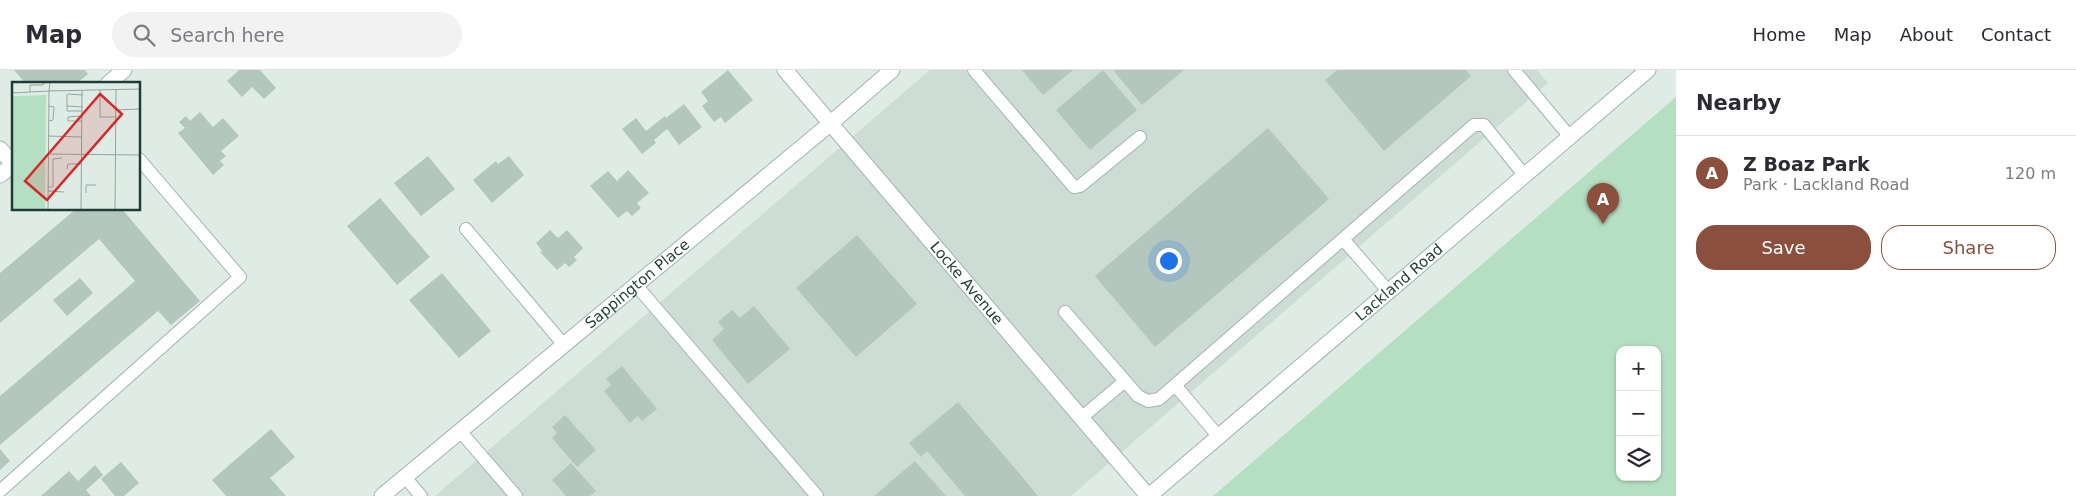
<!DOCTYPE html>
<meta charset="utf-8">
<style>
body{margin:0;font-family:"DejaVu Sans",sans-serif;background:#f2f2f3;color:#2b2b33}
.controls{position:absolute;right:15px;bottom:15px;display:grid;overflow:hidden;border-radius:10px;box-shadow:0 1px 4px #0004}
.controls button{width:45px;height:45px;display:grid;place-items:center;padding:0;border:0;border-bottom:1px solid #e1e1e2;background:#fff;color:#2b2b33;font:25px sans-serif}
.you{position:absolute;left:1168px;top:190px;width:18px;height:18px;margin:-12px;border:4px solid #fff;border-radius:50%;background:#1a73e8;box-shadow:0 0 0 8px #1a73e833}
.badge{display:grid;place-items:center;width:32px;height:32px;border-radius:50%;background:#8a4f3d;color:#fff;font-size:16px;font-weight:700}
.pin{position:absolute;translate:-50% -41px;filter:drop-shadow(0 1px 2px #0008)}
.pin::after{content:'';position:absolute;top:26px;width:18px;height:15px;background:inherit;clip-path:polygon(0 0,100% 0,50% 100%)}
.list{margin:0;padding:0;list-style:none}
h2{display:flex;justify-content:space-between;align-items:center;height:65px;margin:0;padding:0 20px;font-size:21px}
h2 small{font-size:16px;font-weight:400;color:#7c7c81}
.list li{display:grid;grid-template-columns:32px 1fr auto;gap:15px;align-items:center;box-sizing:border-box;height:75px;padding:0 20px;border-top:1px solid #e1e1e2}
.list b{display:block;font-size:19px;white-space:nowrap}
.list p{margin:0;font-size:16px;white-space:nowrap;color:#7c7c81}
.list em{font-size:16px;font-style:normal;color:#7c7c81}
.actions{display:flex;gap:10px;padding:15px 20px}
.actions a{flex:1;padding:11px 0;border:1px solid #8a4f3d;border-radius:20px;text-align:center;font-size:18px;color:#8a4f3d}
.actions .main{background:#8a4f3d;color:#fff}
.icon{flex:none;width:28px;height:28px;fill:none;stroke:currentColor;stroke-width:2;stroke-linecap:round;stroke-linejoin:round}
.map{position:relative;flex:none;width:1676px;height:426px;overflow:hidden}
header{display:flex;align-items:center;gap:30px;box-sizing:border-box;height:70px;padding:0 25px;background:#fff;border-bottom:1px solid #e1e1e2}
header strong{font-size:24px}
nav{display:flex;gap:28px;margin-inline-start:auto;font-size:18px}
.search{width:350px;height:45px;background:#f2f2f3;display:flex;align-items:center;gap:12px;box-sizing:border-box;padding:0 18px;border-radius:28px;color:#7c7c81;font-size:19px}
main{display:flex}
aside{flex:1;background:#fff}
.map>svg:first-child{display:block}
.built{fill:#cddcd5}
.green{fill:#b5dfc2;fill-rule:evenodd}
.building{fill:#b4c7bf}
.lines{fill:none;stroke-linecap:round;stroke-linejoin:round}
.service-casing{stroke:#a1b4ae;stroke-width:14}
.minor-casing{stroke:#a1b4ae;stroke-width:17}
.tertiary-casing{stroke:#a1b4ae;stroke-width:17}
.service{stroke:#fff;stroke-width:12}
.minor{stroke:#fff;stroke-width:15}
.tertiary{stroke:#fff;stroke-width:15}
.labels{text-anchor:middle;stroke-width:4.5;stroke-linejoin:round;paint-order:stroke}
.street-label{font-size:15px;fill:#1e3d36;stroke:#f0f8f4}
.inset-road{fill:none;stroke:#92a6a0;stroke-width:1}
.view{fill:#d62828;fill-opacity:0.15;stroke:#d62828;stroke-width:2.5}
.inset-edge{fill:none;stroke:#1e3d36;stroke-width:2.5}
</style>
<header>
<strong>Map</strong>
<div class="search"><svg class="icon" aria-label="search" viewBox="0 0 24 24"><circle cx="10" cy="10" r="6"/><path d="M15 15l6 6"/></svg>Search here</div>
<nav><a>Home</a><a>Map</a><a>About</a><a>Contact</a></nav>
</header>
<main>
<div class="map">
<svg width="1676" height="426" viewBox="0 0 1676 426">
<rect width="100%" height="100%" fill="#dfece6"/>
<path class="built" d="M930,0h607l11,13 -477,413h-636z"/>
<path class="green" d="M1676,27v399h-463zM1620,280h37v127h-37z"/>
<path class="building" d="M14,0h71l3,4 -12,10h-9l-2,-3 -4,3h-35z
M239,0h21l16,18 -12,11 -12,-12 -10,10 -15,-16z
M728,0l25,30 -28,23 -4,-6 -7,5 -12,-16 6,-5 -7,-9z
M1022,0h51l-30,25z
M1103,0l34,40 -47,40 -34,-40z
M1113,0h71l-42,35z
M1337,0h129l5,6 -87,75 -59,-71z
M684,34l18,23 -23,18 -12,-16 -13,11 2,3 -14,11 -20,-25 14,-11 10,13 19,-15 1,2z
M200,42l13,15 10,-9 16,18 -18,15 5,5 -6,5 4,4 -11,10 -35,-42 7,-5 -6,-6 7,-6 4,5z
M1268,58l61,71 -174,148 -60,-71z
M428,86l27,33 -34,27 -27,-33z
M509,86l15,19 -32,28 -19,-23 23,-19 2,3z
M628,100l21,23 -12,10 4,5 -9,8 -5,-5 -9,7 -28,-32 18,-15 9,10z
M380,128l50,59 -33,28 -50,-59z
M76,139h46l78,92 -29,24 -13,-14 -158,134v-49l135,-115 -36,-42 -99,84v-50z
M550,160l8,8 9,-8 16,18 -9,9 3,3 -8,7 -4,-4 -8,7 -17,-18 2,-1 -6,-8z
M857,165l60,69 -61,53 -60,-69z
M442,203l49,58 -32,27 -50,-58z
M80,208l13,15 -26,23 -14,-16z
M754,236l36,43 -42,35 -36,-44 12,-11 -6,-7 14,-12 8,8z
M622,296l35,43 -15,12 -4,-5 -8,7 -26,-32 7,-6 -5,-6z
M958,332l55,64 25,30h-73l-38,-45 -6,6 -12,-14z
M565,345l31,35 -19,17 -25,-29 5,-5 -5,-6z
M271,359l24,28 -25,21 16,18h-60l-14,-16z
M0,379l10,12 -10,9z
M915,391l31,35h-72z
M121,392l18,21 -15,13h-9l-14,-17z
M571,393l25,28 -6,5h-24l-14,-16z
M95,395l8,10 -17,15 5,6h-50l28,-25 9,10z"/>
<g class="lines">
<defs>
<path id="service" d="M974,0l100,117 6,-1 60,-49
M1514,0l56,67
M466,159l98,116
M1343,169l46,53
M636,215l181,211
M1065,242l73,84 10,5 11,-2 315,-274h10l41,51
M1175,315l44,52
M1081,348l44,-37
M460,361l56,65
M405,407l16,19
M0,421l240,-214 -101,-118"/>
<g id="minor">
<path id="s1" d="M785,0l363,426"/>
<path d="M108,14l16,-14"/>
<path d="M0,79l13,15"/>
<path d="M0,105l14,-11"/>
<path id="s2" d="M382,426l449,-373 61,-53"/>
</g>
<g id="tertiary">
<path id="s3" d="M1149,426l499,-426"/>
</g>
</defs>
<use href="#service" class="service-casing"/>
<use href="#minor" class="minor-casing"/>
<use href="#tertiary" class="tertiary-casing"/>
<use href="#service" class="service"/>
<use href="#minor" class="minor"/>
<use href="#tertiary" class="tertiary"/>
</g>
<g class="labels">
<g class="street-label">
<text dy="5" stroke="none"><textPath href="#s1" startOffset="280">Locke Avenue</textPath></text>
<text dy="5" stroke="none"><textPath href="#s3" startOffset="329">Lackland Road</textPath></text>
<text dy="5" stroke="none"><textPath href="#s2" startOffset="332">Sappington Place</textPath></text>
</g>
</g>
<g transform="translate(12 12)">
<rect width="128" height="128" fill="#dfece6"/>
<path d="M34,13l-1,114h-33l1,-113z" fill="#b5dfc2"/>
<path class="inset-road" d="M88,8v27h16M18,10v-7h13l1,-3M0,11l37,-2 1,-9M55,12l16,1M55,13v16h16M36,24l6,1 -1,13 -4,1M55,24l16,1M104,28l24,-1M70,39h-14v-4l15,-1M36,54l34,1M36,72l92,1M55,87l1,-5h14M36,105h5v-28l9,-1M36,109l16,1M74,111v-8h10M36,127l1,-118 91,-2M69,127l1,-118M103,127l1,-120"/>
<path class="view" d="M88,12l22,20 -75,86 -22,-19z"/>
<rect width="128" height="128" class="inset-edge"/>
</g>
</svg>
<div class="controls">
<button>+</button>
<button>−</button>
<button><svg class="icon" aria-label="layers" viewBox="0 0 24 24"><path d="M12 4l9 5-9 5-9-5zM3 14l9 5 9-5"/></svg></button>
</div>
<div class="you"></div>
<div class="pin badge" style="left:1603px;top:154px">A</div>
</div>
<aside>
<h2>Nearby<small></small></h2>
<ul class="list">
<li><span class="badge">A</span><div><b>Z Boaz Park</b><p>Park · Lackland Road</p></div><em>120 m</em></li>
</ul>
<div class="actions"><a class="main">Save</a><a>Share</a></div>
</aside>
</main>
